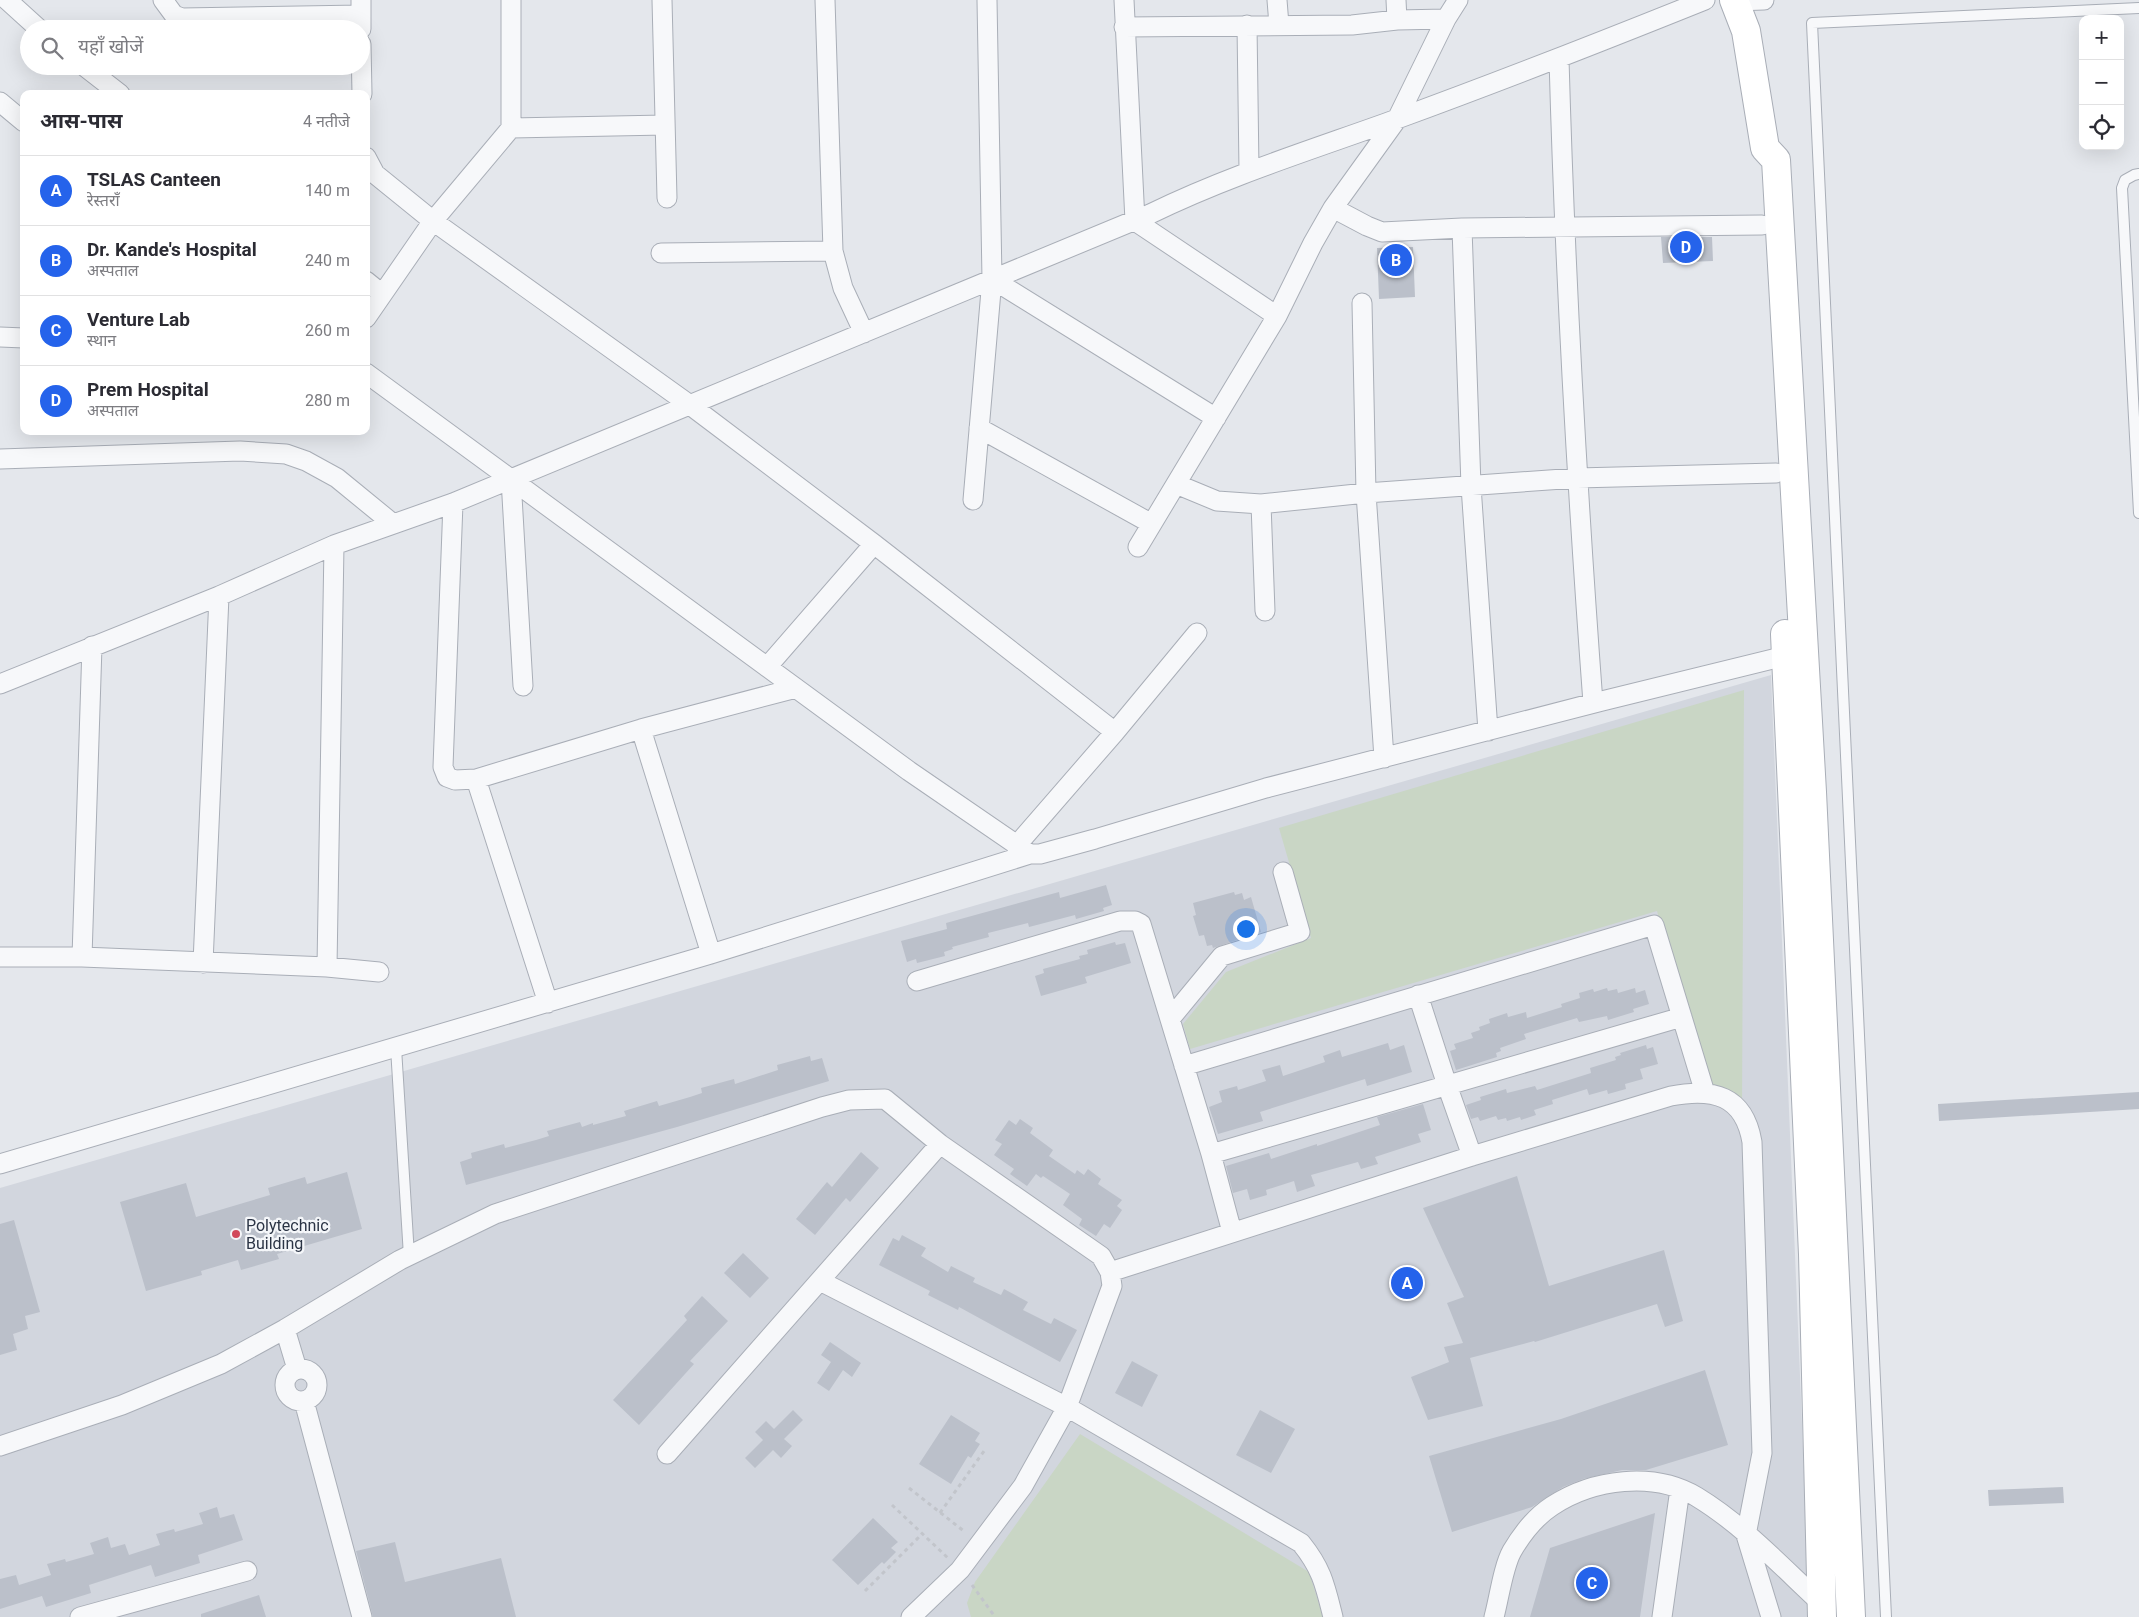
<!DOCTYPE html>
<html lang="hi">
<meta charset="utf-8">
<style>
body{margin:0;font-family:Roboto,"Noto Sans Devanagari",sans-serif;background:#f7f7f7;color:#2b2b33}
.controls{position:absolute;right:15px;top:15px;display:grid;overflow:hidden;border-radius:10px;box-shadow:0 5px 20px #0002}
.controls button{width:45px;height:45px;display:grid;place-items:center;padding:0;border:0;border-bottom:1px solid #e1e1e2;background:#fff;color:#2b2b33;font:25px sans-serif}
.you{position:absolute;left:1245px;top:928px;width:18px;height:18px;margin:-12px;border:4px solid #fff;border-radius:50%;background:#1a73e8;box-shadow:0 0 0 8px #1a73e833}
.badge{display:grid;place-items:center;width:32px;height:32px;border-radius:50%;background:#2563eb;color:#fff;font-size:16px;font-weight:700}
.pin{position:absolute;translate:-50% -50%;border:2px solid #fff;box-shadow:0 1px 5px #0006}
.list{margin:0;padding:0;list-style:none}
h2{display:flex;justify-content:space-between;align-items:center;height:65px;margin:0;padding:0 20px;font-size:21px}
h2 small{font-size:16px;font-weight:400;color:#7c7c81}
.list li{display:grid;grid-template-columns:32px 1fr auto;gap:15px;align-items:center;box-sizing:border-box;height:70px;padding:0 20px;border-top:1px solid #e1e1e2}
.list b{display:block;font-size:19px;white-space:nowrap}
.list p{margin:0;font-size:16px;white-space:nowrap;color:#7c7c81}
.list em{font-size:16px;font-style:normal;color:#7c7c81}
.icon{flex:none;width:28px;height:28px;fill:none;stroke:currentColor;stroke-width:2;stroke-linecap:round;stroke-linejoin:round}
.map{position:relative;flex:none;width:2139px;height:1617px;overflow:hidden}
.search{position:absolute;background:#fff;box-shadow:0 5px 20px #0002;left:20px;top:20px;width:350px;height:55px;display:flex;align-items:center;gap:12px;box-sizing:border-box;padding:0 18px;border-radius:28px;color:#7c7c81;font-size:19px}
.panel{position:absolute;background:#fff;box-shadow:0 5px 20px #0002;left:20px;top:90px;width:350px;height:345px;border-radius:10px}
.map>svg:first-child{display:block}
.built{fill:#d2d6de}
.green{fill:#c9d6c5}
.building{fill:#bbc0ca}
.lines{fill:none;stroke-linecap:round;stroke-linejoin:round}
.lane-casing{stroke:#a9aeb7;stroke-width:12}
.street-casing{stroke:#a9aeb7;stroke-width:21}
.secondary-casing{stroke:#a9aeb7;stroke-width:30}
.path{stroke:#c2c5cb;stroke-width:3;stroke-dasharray:4 4;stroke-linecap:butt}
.lane{stroke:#f7f8fa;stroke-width:10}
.street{stroke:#f7f8fa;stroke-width:19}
.secondary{stroke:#fff;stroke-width:28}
.poi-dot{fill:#d1495b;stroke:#f4f6f9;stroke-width:2}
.labels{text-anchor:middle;stroke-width:4.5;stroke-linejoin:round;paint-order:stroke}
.poi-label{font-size:16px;fill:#2b3445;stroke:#f4f6f9;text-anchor:start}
</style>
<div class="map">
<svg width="2139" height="1617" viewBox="0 0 2139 1617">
<rect width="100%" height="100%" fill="#e4e7ec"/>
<path class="built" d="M1771,675l39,942h-1810v-429z"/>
<path class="green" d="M1744,690l-2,423 -38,-24 -47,-178 -467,138 -7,-25 43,-52 85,-34 -32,-110z
M1080,1434l229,138 14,45h-352l-4,-14 8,-21z"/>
<path class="building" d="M1661,237h51l1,24 -50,2z
M1413,247l2,50 -36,2 -2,-51z
M1106,885l6,20 -9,3 1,3 -28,8 -1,-4 -46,12 -1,-4 -40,10 1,4 -37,10 1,2 -9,3 1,4 -28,7 -1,-4 -9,3 -6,-21 46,-12 -1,-6 113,-31 1,6z
M1234,892l1,3 7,-2 2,7 7,-3 10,35 -48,16 -1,-3 -5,1 -3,-11 -5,1 -6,-20 3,-1 -3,-12z
M1115,942l1,3 9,-2 6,20 -46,14 2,6 -46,13 -6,-20 9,-3 -1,-4 37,-10 -1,-3 9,-2 -1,-4z
M1607,988l1,3 9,-2 1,4 17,-5 1,5 9,-3 4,14 -16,5 1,3 -26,8 -1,-4 -28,6 -2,-4 -53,16 2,5 -26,9 1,3 -5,2 1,4 -41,13 -6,-19 6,-2 -2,-5 19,-6 -2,-5 9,-3 -1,-3 11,-4 -1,-4 18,-6 1,4 18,-5 1,6 35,-11 -1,-3 19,-6 -1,-5 14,-4 1,3z
M1388,1043l2,7 14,-5 8,27 -45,14 -2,-7 -105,33 3,9 -45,13 -9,-27 13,-5 -3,-11 18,-5 1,4 28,-9 -4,-11 18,-5 3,11 42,-14 -2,-6 17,-6 2,7z
M1646,1045l1,4 6,-2 5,17 -18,5 3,10 -18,5 1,5 -18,5 -1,-4 -18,5 -2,-6 -35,11 1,4 -19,6 2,5 -15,5 -1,-3 -13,4 -1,-3 -8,2 -2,-4 -16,5 -2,-4 -7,2 -5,-14 15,-5 -1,-3 26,-8 1,4 28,-7 2,4 54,-17 -1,-5 26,-8 -1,-3 6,-2 -1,-2z
M810,1056l1,5 11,-3 7,23 -152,46 -211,58 -6,-23 12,-4 -1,-5 33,-9 1,4 31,-8 13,-4 -2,-5 33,-9 2,5 11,-4v2l33,-9 -2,-5 33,-10 2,5 31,-9 12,-4 -1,-5 33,-9 1,5 43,-14 -1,-5z
M2139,1092v17l-200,12 -1,-17z
M1423,1104l8,26 -13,4 3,8 -46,15 3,7 -17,5 -3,-7 -47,13 4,11 -18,6 -3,-11 -28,9 1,5 -17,5 -3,-11 -14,4 -7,-27 43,-13 2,6 46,-15v2l63,-21 -3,-8z
M1020,1119l13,9 -3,5 23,17 -4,6 26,18 2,-4 7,5 4,-6 13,10 -3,5 24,16 -5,6 5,4 -12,18 -6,-4 -8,12 -17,-11 3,-6 -19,-14 7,-11 -27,-18 -2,2 -5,-4 -9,12 -17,-12 4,-5 -20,-14 8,-11 -7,-4 14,-20 7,5z
M861,1152l18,16 -29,34 -4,-4 -31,37 -19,-16 31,-37 5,5z
M347,1172l15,57 -85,25 2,5 -38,11 -3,-10 -37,11 1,4 -56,16 -26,-89 66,-19 10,34 74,-22 -2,-7 37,-11 2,7z
M1517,1176l32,110 115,-36 19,71 -18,6 -8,-23 -122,38 -1,-1 -64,17 13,48 -55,14 -17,-43 38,-15 -5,-15 19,-4 -16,-40 17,-6 -41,-89z
M14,1220l26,92 -15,4 3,13 -15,5 4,16 -17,5v-131z
M902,1235l24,13 -5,8 27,16 3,-6 24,12 -2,4 28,13 3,-6 24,13 -5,8 28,14 3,-6 23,12 -17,32 -101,-55 -1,3 -30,-15 2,-4 -51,-26 14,-27 6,3z
M743,1253l26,25 -19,20 -26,-25z
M702,1296l26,25 -38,40 4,3 -55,61 -26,-25 74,-80 -3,-4z
M830,1342l31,21 -9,14 -9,-7 -14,21 -12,-8 14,-21 -10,-7z
M1132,1361l26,14 -16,32 -27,-14z
M1705,1370l23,75 -82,25h-24l-39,9 -20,8 -31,20 -80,25 -23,-76 132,-37z
M793,1410l10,10 -19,19 8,7 -11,12 -8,-8 -18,18 -10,-10 18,-18 -8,-8 11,-11 8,8z
M1260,1410l35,19 -24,44 -35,-18z
M951,1415l29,18 -5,8 5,3 -9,14 -3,-2 -17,28 -32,-20z
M2063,1487l1,16 -75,3 -1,-16z
M217,1507l3,11 14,-4 9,26 -45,15 2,8 -45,14 -4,-12 -62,20 2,8 -45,14 -4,-11 -42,13v-30l16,-4 3,10 32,-10 -4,-11 18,-5 1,3 28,-8 -4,-11 18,-6 3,11 14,-4 4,11 31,-10 -4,-11 18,-5 1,3 28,-8 -4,-11z
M1655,1513l-15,104h-110l20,-69z
M873,1518l25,24 -7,6 5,4 -12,12 -2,-2 -24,23 -26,-25z
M395,1542l10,40 96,-24 15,59h-143l-17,-66z
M259,1595l7,22h-65v-3z"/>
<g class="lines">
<defs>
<path id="lane" d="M2139,174l-5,1 -9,5 -3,8 17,325
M396,1048l13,208
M1886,1617l-74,-1594 327,-15"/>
<path id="street" d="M7,0l32,29
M163,0l11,15 8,3 179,-3
M361,0v29
M662,0l5,198
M825,0l8,251 10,37 21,45
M1124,0l11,221 142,95
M1277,0l2,25
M1396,0l1,20
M1735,1l29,-1
M1247,25l2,145
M1124,27l228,-2 45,-5 49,-1
M361,44l1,50
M1559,59c6,215 18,429 34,644
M84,66l36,28
M0,102l24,20
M511,128l154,-3
M366,157l9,17 58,47 257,184 184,139 241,188
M1333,208l34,18 15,6 80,-4 300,-3
M1462,228l9,258 17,245
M661,253l172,-2
M992,279l224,139
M366,281l16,13
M1362,303l4,190 18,265
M366,318l67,-97 78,-93v-128
M0,337l24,1
M366,373l543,398 121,83
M979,428l173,96
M0,459l240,-8 46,3 20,7 31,17 55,45
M511,479l12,207
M1176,484l41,17 44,3 105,-11 211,-15 199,-5
M973,500l19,-221 -5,-279
M453,503l-10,264 4,10 8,3 21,-1 165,-50
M1261,504l4,107
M1138,547l139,-231 36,-73 20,-35 64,-89 49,-100 12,-19
M767,667l107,-123
M0,684l219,-88 115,-51 119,-42 697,-289c80,-39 164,-65 247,-95 104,-38 206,-78 308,-119
M476,779l72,224
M1016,846l99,-114 82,-99
M711,954l-70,-225 155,-41
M0,957h82l245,10 52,5
M82,957l10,-311
M203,963l16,-367
M327,967l7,-422
M917,981l203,-60h15l6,3 70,230 21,78
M1418,995l29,90 25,71
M1170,1019l52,-63 78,-24 -17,-60
M1184,1066l470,-141 51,168
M1211,1154l471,-137
M0,1164l711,-210 319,-100h10l55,-15 171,-51 336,-87 183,-45
M1110,1272l362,-116 199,-60c42,-8 73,-1 81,46l10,311 -16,82 25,82
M820,1281l247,126 234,136c21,26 24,42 32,74
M285,1329l12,40
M285 1385a16 16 0 1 1 32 0a16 16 0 1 1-32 0Z
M304,1401l58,216
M0,1446l122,-41 99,-41 64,-35 115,-69 95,-46 327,-107 27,-7 36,-1 55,45 161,112 9,16 2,14 -45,121 -44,79 -63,84 -49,47
M667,1454l273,-310
M80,1617l167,-46
M1494,1617c5,-18 9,-50 18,-66 10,-17 23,-34 40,-45 41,-27 102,-35 145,-9 46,28 85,70 124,106
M1662,1617l18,-128"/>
<path id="secondary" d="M1734,0l12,31 19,117 11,12 36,632 39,825
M1785,634l28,620 9,363"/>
</defs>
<use href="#lane" class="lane-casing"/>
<use href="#street" class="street-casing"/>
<use href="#secondary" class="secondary-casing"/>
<path class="path" d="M909,1488l56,44
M892,1505l56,53
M940,1513l44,-62
M972,1585l23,32
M865,1591l57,-57"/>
<use href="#lane" class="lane"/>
<use href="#street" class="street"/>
<use href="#secondary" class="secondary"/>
</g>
<circle class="poi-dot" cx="236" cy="1234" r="5"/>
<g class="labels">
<g class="poi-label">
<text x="246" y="1231">Polytechnic<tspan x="246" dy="18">Building</tspan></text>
</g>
</g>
</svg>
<div class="controls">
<button>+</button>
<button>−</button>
<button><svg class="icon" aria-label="locate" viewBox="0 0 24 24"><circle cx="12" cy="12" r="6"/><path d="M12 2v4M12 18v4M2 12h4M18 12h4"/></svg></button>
</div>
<div class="you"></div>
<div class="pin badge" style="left:1407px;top:1283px">A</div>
<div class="pin badge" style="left:1396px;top:260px">B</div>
<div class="pin badge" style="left:1592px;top:1583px">C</div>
<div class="pin badge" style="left:1686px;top:247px">D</div>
<div class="search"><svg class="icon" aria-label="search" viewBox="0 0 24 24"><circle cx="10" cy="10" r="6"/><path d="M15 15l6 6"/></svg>यहाँ खोजें</div>
<section class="panel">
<h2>आस-पास<small>4 नतीजे</small></h2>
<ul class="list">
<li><span class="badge">A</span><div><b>TSLAS Canteen</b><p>रेस्तराँ</p></div><em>140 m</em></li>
<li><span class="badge">B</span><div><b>Dr. Kande's Hospital</b><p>अस्पताल</p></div><em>240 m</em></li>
<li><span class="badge">C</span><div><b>Venture Lab</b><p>स्थान</p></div><em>260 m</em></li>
<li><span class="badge">D</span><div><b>Prem Hospital</b><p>अस्पताल</p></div><em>280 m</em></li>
</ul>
</section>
</div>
